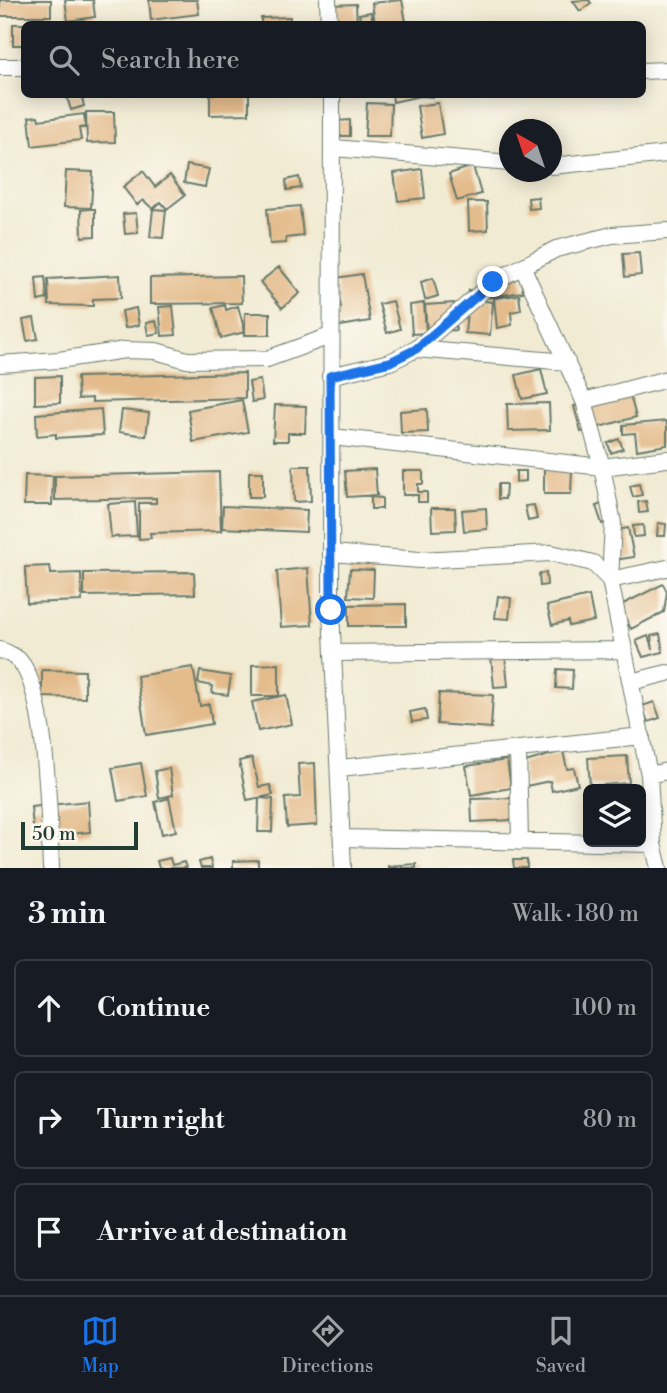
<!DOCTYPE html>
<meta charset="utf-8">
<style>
body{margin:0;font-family:"Libre Bodoni",serif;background:#20242c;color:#f1f3f6}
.controls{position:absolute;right:21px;bottom:21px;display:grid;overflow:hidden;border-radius:10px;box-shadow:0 4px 18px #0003}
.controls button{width:63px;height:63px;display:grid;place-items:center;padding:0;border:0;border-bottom:2px solid #363941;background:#171b24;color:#f1f3f6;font:35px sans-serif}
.compass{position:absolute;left:499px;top:119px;width:63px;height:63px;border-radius:50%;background:#171b24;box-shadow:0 4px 18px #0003;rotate:320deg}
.scale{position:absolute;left:21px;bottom:18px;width:117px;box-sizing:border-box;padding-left:7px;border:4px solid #1f3d34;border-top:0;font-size:19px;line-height:24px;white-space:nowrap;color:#1f3d34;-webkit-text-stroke:5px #fbf7ec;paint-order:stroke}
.stop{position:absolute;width:21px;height:21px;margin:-16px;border:5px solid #1a73e8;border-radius:50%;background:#fff}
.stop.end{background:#1a73e8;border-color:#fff;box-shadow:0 2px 7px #0008}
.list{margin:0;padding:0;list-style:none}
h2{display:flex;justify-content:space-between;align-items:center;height:91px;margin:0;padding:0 28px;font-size:30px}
h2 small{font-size:23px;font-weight:400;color:#9ea1a6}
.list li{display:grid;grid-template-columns:46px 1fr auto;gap:21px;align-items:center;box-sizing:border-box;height:98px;margin:0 14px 14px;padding:0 14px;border:2px solid #363941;border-radius:10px}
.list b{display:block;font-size:26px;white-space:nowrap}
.list em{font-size:23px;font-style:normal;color:#9ea1a6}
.icon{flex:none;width:38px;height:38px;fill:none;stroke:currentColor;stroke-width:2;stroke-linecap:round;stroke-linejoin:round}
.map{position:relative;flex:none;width:667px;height:868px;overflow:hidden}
.search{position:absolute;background:#171b24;box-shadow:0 4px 18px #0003;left:21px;right:21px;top:21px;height:77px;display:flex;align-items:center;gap:18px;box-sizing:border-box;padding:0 24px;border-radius:10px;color:#9ea1a6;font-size:26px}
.sheet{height:427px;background:#171b24}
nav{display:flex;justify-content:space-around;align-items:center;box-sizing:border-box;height:98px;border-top:2px solid #363941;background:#171b24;font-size:19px;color:#9ea1a6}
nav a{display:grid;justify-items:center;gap:4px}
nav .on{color:#1a73e8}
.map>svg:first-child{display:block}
.building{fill:#e4bc8c}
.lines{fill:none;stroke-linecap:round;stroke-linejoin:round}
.street-casing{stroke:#687a6c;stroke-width:18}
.street{stroke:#fff;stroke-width:16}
.route{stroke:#1a73e8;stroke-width:9}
</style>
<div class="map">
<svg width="667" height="868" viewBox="0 0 667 868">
<rect width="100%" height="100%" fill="#fbf7ec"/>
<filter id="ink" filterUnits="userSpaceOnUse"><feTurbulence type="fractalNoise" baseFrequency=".0143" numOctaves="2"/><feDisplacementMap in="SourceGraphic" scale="14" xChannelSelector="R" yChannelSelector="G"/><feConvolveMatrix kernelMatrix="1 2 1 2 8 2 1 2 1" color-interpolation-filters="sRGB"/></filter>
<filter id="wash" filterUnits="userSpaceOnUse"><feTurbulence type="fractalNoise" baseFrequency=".00686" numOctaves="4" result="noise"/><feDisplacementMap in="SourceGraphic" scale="28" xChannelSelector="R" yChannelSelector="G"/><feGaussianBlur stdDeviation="1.57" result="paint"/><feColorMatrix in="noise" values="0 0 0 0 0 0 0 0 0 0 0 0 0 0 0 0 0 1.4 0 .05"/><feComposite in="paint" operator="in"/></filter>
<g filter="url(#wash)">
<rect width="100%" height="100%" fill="#f1ebd3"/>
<g id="blocks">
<path class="building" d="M0,0h51v16h-51z
M65,0h28l2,17 -27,4z
M149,0h48l2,14 -48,6z
M402,0l4,22 -31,2 -3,-21z
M589,0l2,3 -11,8 -7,-10z
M356,4l1,20h-25l-1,-19z
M371,12l2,12h-12l-2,-10z
M290,17v7h-29v-6z
M13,24h11v21h-11z
M66,94h15l3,12 -13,4z
M210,94h39v20l-39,1z
M392,94h41v3l-13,-1 -27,6z
M367,103l24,1 -1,32h-25z
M438,103l5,31 -21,4 -5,-32z
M86,112h28l1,30 -28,1z
M84,114l2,13 -7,1 2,12 -49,6 -3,-29 9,-1 1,4z
M350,120v16h-13l-1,-15z
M187,165l22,4 -4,18 -21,-4z
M473,166l8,28 -24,7 -8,-27z
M422,169l3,29 -27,3 -4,-28z
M66,171l27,1 -2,36 -27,-1z
M143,171l12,16 15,-12 15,20 -18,14 -6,-7 -8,7 13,1 -3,28 -13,-1 3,-28 -10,-9 -6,5 -14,-18z
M299,177l2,11 -14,2 -1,-10z
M538,197l1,11 -10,1 -1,-11z
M468,202h19l1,28 -19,1z
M300,206l3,30 -17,2v5l-16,1 -3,-35z
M90,209h5v27l-13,1 -1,-27z
M136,213l2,20 -13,1 -2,-20z
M639,253l2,22 -16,2 -2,-23z
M519,266l4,26 -34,5 -4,-26z
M279,267l21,26 -18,15 -22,-26z
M362,274l8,47 -36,6 -3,-17 10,-2 -5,-30z
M120,275l1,23 -28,1v7l-44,-1 -1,-26z
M241,276l1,27 -92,1v-26z
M45,277l2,22 -9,2 -2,-23z
M433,278l5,18 -13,4 -4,-18z
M469,290l16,1 -1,10 9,1 -3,33 -25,-2z
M519,295l2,15 -10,2 1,13 -15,3 -3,-30z
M393,301l7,28 -13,4 -8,-29z
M424,303l2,30 -14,1 -2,-29z
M454,303l2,27 -29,2 -2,-27z
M225,305l1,5 12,-4 7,26 -24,6 -8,-30z
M173,306l3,29 -14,1 -3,-29z
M136,308l3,17 -14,3 -3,-17z
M245,313h25v22h-25z
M34,318l4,21 -11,2 -4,-21z
M156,321l3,12 -11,2 -2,-12z
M541,369l6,25 -25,5 -6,-24z
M245,373v25l-153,4v-4l-14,1 -1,-22z
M60,376v27l-25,1v-27z
M260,380l3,20 -11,2 -3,-20z
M630,395l6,22 -55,15 -7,-26 28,-8z
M242,400l6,32 -55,10 -5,-32z
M549,403l1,27 -42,1 -1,-27z
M275,405l31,1 -1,27h-17v8h-15z
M101,409l2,26 -47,3v-4l-19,2 -1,-22z
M427,409l1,23 -27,1 -1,-22z
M122,410l27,3 -3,23 -27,-4z
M667,421v24l-30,5 -2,-17 -12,1v-9z
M619,439l4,10 -12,4 -3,-10z
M293,466h17l1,35 -17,1z
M375,469l2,26 -30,2 -2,-26z
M544,469h28l-1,25h-27z
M403,471h20v13h-5v8h9v10h-9v-7h-15z
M516,471h10v10l-10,1z
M219,472l2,59 -71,2 1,5 -12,1v-36h17v-5l-101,2v-24z
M249,472h14v25h-14z
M25,475l28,1 -1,29h-28z
M498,484h8l-1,15h-7z
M639,484l3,11 -9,2 -3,-11z
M371,497l11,1v11h-11z
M611,501l6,18 -15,5 -6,-18z
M646,501l2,11 -9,1 -1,-11z
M135,502l2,34 -26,1 -3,-33z
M534,505l3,14 -9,2 -3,-15z
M223,506l84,4 -1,22 -84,-4z
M431,508h24l1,22 -24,1z
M486,508l1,21 -23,2 -2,-21z
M658,523l8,1 -1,12h-8z
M643,525l1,11 -10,1 -1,-11z
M628,528l6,29 -20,3 -6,-28z
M50,566l1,8 30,-1 1,28 -55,2 -2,-36z
M308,568l4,57 -31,2 -4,-56z
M350,569l24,1 -1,28 -25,-1z
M194,572l1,22 -111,2v-23z
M546,573l1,12 -7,1 -1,-12z
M663,584l4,8 -3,20 -33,17 -12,-23z
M498,596l13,2 -2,21 -14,-1z
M589,596l5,25 -25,5 -1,-5 -16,4 -5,-19z
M406,604v22h-57v-21z
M660,634l3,18 -20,5 -7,-16 12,-5 5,14 -2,-14z
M505,655l3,31 -14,1 -3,-31z
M279,664v32h-27v-31z
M193,667l7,39 9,-2 3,20 -66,11 -9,-59z
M557,669l16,1 -1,19 -16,-1z
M42,670l43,1v27l-43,-1z
M200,671l31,5 -3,19 -16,-2 1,-7 -15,-3z
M439,693l54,2 -2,33 -54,-4z
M286,695l6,29 -34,7 -6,-29z
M654,702l6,16 -12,4 -6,-16z
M425,709l2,11 -15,2 -2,-10z
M563,751l4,18 7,-1 4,17 -26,6 -2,-10 -24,5 -4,-23z
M627,756l2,27 -39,3 -2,-28z
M252,758l7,29 11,-2 3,10 -26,5 -8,-39z
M507,760l4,28 -40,7 -5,-29z
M141,763l6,33 -29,5 -6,-33z
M315,763l2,62 -30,2 -2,-29 15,-1 -2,-33z
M169,768l4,27 -14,3 -4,-27z
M169,798l7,33 -14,3 -7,-32z
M259,798l14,1 -1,33h-14z
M512,798l1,22 -41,2 -1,-23z
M88,801l2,31 -56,5 -3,-30z
M170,858l2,7 12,-3 2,6h-27l-2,-7z
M210,859l2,9h-11l-2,-6z
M258,860v8h-25v-7z
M513,860h14v8h-13z
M416,864v4h-28v-2z"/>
</g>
</g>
<g filter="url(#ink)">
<use href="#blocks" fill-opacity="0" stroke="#687a6c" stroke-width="2"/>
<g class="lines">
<defs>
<path id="street" d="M328,0l1,24
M0,67h24
M642,71l25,-1
M332,94l-1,516 12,258
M334,148l176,15
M552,166l115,-12
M523,268l61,133 18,66 11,56 -3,57 39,195 4,69 6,24
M416,349l151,13
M0,364l59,-4 66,-10 31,1 31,9 80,-1 63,-23
M330,376l60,-14 26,-13 77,-67 63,-33 56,-14 55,-4
M584,401l83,-22
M332,437l270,30 65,-8
M331,553l89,7 131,-7 42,10 17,17 57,-12
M0,650c6,2 14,6 19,10 29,32 30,164 32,208
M333,653l291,-3
M631,682l36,-9
M518,749l2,93
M340,768l302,-32
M649,775l18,-4
M343,838l310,6"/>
</defs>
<use href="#street" class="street-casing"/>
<use href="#street" class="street"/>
</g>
</g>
<g class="lines" filter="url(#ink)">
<path class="route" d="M331,610l-1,-234 60,-14 26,-13 77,-67"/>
</g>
</svg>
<div class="controls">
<button><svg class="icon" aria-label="layers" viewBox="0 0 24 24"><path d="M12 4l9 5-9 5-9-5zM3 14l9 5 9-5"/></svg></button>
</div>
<svg class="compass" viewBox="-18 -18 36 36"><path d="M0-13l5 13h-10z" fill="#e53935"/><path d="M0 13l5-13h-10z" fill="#9ea1a6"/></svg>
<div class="scale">50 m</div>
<div class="stop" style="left:331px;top:610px"></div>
<div class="stop end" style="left:493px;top:282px"></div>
<div class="search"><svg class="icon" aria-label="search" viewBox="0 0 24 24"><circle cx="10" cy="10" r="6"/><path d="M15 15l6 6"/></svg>Search here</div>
</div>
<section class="sheet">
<h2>3 min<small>Walk · 180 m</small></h2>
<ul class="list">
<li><svg class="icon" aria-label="ahead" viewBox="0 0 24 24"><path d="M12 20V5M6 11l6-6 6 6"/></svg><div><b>Continue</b></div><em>100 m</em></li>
<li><svg class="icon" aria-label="right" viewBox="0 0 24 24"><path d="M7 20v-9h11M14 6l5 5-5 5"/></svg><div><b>Turn right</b></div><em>80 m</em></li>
<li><svg class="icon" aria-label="arrive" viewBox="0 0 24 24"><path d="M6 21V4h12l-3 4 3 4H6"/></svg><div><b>Arrive at destination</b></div></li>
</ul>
</section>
<nav>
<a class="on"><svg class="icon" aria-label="map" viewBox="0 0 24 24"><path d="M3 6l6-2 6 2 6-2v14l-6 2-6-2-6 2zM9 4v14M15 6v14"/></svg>Map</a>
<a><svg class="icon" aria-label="directions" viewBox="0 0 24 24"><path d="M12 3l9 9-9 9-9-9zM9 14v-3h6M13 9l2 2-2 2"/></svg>Directions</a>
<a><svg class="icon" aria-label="saved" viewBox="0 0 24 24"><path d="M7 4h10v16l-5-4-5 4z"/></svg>Saved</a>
</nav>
